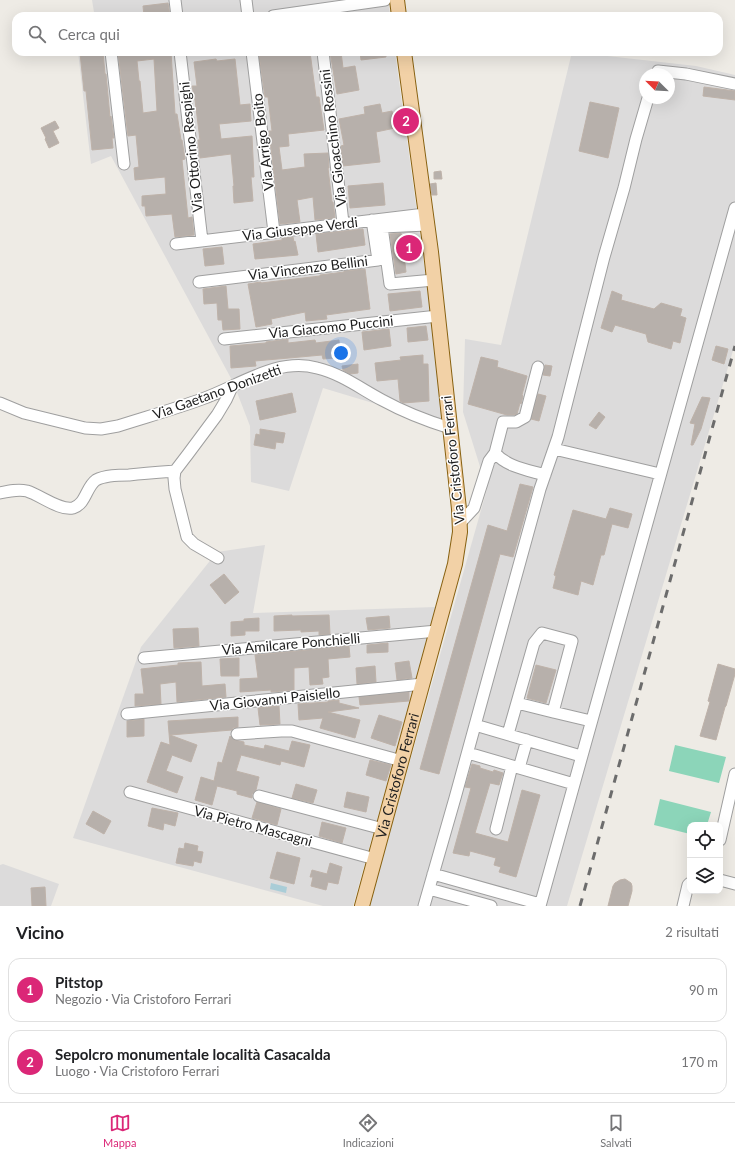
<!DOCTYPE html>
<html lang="it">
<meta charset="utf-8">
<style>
body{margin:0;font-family:Lato,sans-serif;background:#f2f2f2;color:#202124}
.controls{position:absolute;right:12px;bottom:12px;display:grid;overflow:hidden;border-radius:8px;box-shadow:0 4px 16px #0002}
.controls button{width:36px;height:36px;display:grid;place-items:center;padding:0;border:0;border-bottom:1px solid #e0e0e0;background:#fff;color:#202124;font:20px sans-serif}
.compass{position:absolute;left:639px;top:68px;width:36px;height:36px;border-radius:50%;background:#fff;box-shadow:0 4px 16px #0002;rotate:294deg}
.you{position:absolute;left:341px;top:353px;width:14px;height:14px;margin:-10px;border:3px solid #fff;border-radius:50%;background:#1a73e8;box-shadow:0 0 0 6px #1a73e833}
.badge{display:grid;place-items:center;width:26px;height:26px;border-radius:50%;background:#db2777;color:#fff;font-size:13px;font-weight:700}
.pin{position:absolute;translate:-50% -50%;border:2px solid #fff;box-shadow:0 1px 4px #0006}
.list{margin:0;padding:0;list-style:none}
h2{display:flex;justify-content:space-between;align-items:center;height:52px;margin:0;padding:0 16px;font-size:17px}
h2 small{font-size:13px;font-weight:400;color:#757577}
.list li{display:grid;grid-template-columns:26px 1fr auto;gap:12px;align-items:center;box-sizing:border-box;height:64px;margin:0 8px 8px;padding:0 8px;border:1px solid #e0e0e0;border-radius:12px}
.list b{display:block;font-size:15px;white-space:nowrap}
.list p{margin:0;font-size:13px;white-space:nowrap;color:#757577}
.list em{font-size:13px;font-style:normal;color:#757577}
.icon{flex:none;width:22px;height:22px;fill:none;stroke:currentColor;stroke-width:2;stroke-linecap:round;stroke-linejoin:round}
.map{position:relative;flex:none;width:735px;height:906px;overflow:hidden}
.search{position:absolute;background:#fff;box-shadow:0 4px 16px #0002;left:12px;right:12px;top:12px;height:44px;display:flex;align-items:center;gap:10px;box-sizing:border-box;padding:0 14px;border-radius:12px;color:#757577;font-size:15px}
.sheet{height:196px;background:#fff}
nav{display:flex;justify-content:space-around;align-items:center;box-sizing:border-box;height:56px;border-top:1px solid #e0e0e0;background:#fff;font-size:11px;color:#757577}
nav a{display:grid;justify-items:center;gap:2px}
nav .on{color:#db2777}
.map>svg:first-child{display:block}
.residential{fill:#dcdbdb;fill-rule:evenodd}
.pitch{fill:#8cd5b9}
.water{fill:#aacdd7}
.building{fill:#b7b0ab;stroke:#beb2a9;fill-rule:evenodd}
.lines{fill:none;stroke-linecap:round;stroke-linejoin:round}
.minor-casing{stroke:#9f9f9f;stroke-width:13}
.major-casing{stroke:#886110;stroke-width:16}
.minor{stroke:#fff;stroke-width:11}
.major{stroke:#f2d1a6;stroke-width:14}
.rail{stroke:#6c6c6c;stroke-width:3;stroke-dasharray:8 8;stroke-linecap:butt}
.labels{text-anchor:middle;stroke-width:3;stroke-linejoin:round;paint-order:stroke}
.street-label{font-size:14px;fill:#1e1e1e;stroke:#fff}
</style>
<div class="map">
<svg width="735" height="906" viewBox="0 0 735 906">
<rect width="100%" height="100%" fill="#eeebe5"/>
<path class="residential" d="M92,0h296l2,16h-311l15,-4z
M78,52h317l51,373 -123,-37 -34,103 -38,-9 -1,-56 -17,-44 -122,-226 -20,8z
M572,52l124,14 39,9v269l-168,562h-198l118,-417 -24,-77 2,-73 36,6zM645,74h24v24h-24z
M265,545l-12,68 183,-6 -83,299h-30l-250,-68 68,-191 76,-95z
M3,864l56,20 -8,22h-51v-41z"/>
<path class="pitch" d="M675,745l51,12 -7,26 -50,-12z
M660,799l51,13 -4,13h-17v9l-36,-9z"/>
<path class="water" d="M271,883l16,4 -1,6 -16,-4z"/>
<path class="building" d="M168,3l2,13h-26l-1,-10z
M87,52h16l2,22h1l4,43 1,-1 3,22h-2l1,10 -21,2 -6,-59h-2l-4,-38z
M118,52h53l4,62h2l4,26h1l3,19 -3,1 6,58 4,-1 2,18 -19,2 -3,-23 -26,2 -1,-10h-3v-10l24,-2 -1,-17 -30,3 -1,-12 5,-1 -3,-32 -8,1zM154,59l3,52 -14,2 -3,-32h-1l-2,-20z
M310,52l6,45h3l5,33 -36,4 1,12 -10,1 3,23 23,-3 -1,-13 24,-1 1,15h-1l4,34h1l2,16 -20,2 -2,-23 -16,3 3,22 -20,2 -11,-93h3l-4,-34h-3l-6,-42 25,-2v2z
M330,52h11l2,16 12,-2 4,24 -22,4z
M360,52h26v5l-25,3z
M216,59l1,2 18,-2 5,46 10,-1 1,17 -32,3 2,15 31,-3 2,41h-3l2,24 -19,2 -1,-17h1l-3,-32 -31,4 -2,-18h2l-5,-40 -3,-14h5l-3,-24z
M704,87l31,4v9l-32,-4z
M590,102l29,6 -11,50 -29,-7z
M380,104l2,9 10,-2 3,17 -19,4 4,30 -37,4 -2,-20 3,-1 -5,-26 26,-5 -1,-7z
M55,121l4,7 -6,3 6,12 -10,5 -4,-9 1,-1 -5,-10z
M441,171l1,8h-8v-7z
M383,183l2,22 -35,3 -2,-22z
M436,183l1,12h-5l-2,-11z
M363,229l2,16 -47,7 -2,-18z
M401,233l1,9 12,-1 2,12 -12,2 2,17 -10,2 -6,-40z
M293,237l1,5 1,-1 3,14 -43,4 -2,-15 29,-4v-2z
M222,247l2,17 -19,2 -2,-17z
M365,269l5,40 -44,6 1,4 -21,2 -1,-9 -34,7 1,5 -16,3 -8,-43 13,-2v1l59,-7v-1l24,-3v-1z
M226,286l2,23h11l1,20 -17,1 -1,-10h-4l-1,-17 -13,1 -1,-15z
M420,291l2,16 -32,4 -2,-17z
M612,291l10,4 -1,5 33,9 7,-6 21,6 -2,7 6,2 -6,25 -7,-2 -2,8 -23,-7 -2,-8 -31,-9 -3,7 -11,-4z
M426,326l2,14 -20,2 -1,-14z
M389,329l2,17 -27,4 -2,-18z
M288,339v4l27,-3 1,3 23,-3 1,13 -6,1 1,4 -12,1 -1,-4 -33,3 -34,3 1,5 -25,2 -1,-22 36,-3v-1z
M716,346l12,3 -4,15 -12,-4z
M423,355v9h5l1,37 -26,2 -3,-2 -2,-22 -21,2 -2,-18 26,-3 -1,-3z
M481,357l17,4 -1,6 30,9 -5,19 1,1 -2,8 -1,-1 -3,11 -3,1h-7l-39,-11z
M358,364v9l-8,1 -7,-4 -1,-4z
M545,365l7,1 -2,10 -7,-1z
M292,393l4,19 -36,8 -4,-19z
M538,394l8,2 -7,25 -8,-2z
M702,397l8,1 -9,31 -8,16h-2l4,-21 -5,-1z
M599,412l6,5 -9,12 -7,-4z
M260,429l25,4 -2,10 -7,-1 -1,7 -21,-4 2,-11 4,1z
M520,484l13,3 -20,70 -13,-3 -61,220 -19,-5 68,-244 19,6z
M610,508l22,6 -4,14 -16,-4 -8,31h-3l-8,30 -12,-4 -3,14 -25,-7 3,-12 -2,-1 19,-65 33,9z
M224,574l15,18 -14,12 -15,-19z
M292,615v1l37,-1 1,19 -11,1v-4l-18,1v-2l-27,1v-15z
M389,616l1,12 -22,2 -2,-12z
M259,618v13h-14v4l-14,1v-14l13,-1v-2z
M198,628l1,18 -25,2 -1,-19z
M388,643v9l-21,1v-8z
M349,646l1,11 -22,2 1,18 -7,1 1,6 -13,1 -1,-18 -15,1v22l-23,2v-2l-31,2v-13l18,-1 -3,-23z
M239,658v18h-18l-1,-17z
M409,661l3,17 -15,2 -2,-17z
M201,662l1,24 23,-2 1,13 -49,5 -1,-20 -16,2 1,20 -26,2v-12h9l-3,-25 37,-4v-2z
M718,664l17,5v5l-9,32 -1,1 -9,33 -16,-4 10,-34 -2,-1z
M536,665l20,5 -10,33 -19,-5z
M375,666l1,16 -19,2 -1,-16z
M409,692v9l-49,4 -1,-8z
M339,700v3l20,5 -31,4 32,8 -5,18 -35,-10 3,-10 -24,2 -1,-16 30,-2v-1z
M279,706l1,18 -20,1 -2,-17z
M379,715l23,7 -7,24 -24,-8z
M238,717v10l-5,1 -1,2 -62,5 27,10 -6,17 -19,-7 -6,16 17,6 -6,16 -30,-11 14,-40 9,3 -2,-24z
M144,719v17l-17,1v-16z
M230,736l4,4 10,2v3l20,4 1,-4 24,6 3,-10 18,4 -6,22 -23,-6 -1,4 -39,-10 -5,16 23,6 -3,13 -4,4v4l-15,-4v-3l-20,-5 -5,19 -17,-5 6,-23 13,4 4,-19 4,1z
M370,760l21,5 -5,16 -20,-6z
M472,764l8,2v2l13,4 1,-2 9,3 -4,12 -9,-2 -15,50 33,9 14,-52 18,5 -24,82 -17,-5 2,-5 -7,-2 2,-7 -26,-7 -1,5 -16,-3 18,-65 -6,-1z
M296,784l21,6 -4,13 -21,-5z
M347,792l22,5 -3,15 -22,-5z
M257,802l24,7 -4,16 -25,-7z
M152,808l26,5 -3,13 -11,-3 -1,7 -15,-4z
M93,811l18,10 -7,13 -18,-10z
M322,822l24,6 -4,15 -23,-7z
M185,843l13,3 -1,5 6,1 -2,11 -7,-2 -1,5 -17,-3 3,-15 5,1z
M277,852l23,6 -6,26 -24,-6z
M330,863l12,4 -4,17 -10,-2 -2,8 -15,-4 2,-9h-3l2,-7 15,4z
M625,879l6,4 1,3v5l-4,15h-20l5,-20 2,-3 5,-3z
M45,887l1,19h-14l-1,-18z"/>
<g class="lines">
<defs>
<path id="minor" d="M175,0l2,16
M246,0l2,16
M273,16l112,-16
M111,52l13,112
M180,52l22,189
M252,52l22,180
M323,52l20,171
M657,74l1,-3 28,3 49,10
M427,225l-45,2 8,57 44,-4
M176,244l249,-30
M199,282l179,-22 -6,-40
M224,339l214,-23
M538,367l-13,50 -9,5h-13l-8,31c12,14 33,17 50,22
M0,403l24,10 61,15 16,1 17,-3c28,-9 57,-17 84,-27 37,-13 75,-42 115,-31 25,6 44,21 65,32 22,12 45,21 68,28
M554,449l106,25
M0,493c9,-2 18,-4 27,-2 13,4 33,20 46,17 13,-4 13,-21 23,-28 9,-5 23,-5 33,-5 15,-2 31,-3 46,-4
M460,523l14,-15 15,-47 6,-8
M218,558l-24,-14 -7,-7 -12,-48 -1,-11 1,-7 13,-17 29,-39 9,-15 6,-13
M144,658l293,-27
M553,712l38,9
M127,714l296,-30
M475,725l106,31
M237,734l44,-3h11l110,30
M508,734l26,-91 8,-10 30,8 -19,71 -36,-9
M468,753l106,31
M519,768l8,-28
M130,792l245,67
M259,796l124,33
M496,829l16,-63
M720,840l15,-66
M433,874l107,30
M720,880l15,4
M429,889l62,17
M424,906l31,-108 85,-309 18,-52 46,-180 20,-69 12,-49 12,-41
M540,906l195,-698
M683,906l5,-21 2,-2"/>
<g id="major">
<path d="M397,0l2,16"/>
<path id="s1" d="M362,906l93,-342 5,-32 -1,-23 -28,-257 -27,-200"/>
</g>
</defs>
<use href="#minor" class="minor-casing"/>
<use href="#major" class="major-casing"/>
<use href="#minor" class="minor"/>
<use href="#major" class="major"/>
<path class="rail" d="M580,906l155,-560"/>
</g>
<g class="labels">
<g class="street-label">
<text transform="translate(333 138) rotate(-97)" y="5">Via Gioacchino Rossini</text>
<text transform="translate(263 142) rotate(-97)" y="5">Via Arrigo Boito</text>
<text transform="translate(191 147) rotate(-96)" y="5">Via Ottorino Respighi</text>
<text transform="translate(300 229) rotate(-7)" y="5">Via Giuseppe Verdi</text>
<text transform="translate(308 268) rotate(-7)" y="5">Via Vincenzo Bellini</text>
<text transform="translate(331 327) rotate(-6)" y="5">Via Giacomo Puccini</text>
<text transform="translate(217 392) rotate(-20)" y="5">Via Gaetano Donizetti</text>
<text transform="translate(453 460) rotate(-96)" y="5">Via Cristoforo Ferrari</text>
<text transform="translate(291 644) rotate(-5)" y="5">Via Amilcare Ponchielli</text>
<text transform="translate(275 699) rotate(-6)" y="5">Via Giovanni Paisiello</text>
<text dy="5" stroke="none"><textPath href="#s1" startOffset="135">Via Cristoforo Ferrari</textPath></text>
<text transform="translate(253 826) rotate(15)" y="5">Via Pietro Mascagni</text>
</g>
</g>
</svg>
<div class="controls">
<button><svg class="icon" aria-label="locate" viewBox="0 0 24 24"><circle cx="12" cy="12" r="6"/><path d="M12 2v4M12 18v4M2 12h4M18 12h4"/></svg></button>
<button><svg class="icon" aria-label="layers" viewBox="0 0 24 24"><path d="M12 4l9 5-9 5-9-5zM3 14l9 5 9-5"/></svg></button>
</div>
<svg class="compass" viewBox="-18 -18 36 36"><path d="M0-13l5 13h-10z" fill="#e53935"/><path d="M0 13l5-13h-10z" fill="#757577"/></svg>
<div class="you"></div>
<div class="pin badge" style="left:409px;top:248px">1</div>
<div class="pin badge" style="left:406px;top:121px">2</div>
<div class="search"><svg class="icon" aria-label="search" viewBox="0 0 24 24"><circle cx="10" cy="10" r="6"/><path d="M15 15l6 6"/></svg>Cerca qui</div>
</div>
<section class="sheet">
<h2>Vicino<small>2 risultati</small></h2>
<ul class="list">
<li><span class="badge">1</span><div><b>Pitstop</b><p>Negozio · Via Cristoforo Ferrari</p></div><em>90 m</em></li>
<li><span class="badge">2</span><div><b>Sepolcro monumentale località Casacalda</b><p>Luogo · Via Cristoforo Ferrari</p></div><em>170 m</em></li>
</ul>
</section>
<nav>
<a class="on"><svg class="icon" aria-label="map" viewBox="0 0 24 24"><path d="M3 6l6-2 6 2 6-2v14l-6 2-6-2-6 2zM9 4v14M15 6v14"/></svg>Mappa</a>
<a><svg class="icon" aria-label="directions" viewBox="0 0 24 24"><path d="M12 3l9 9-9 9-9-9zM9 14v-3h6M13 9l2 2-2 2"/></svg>Indicazioni</a>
<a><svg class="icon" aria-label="saved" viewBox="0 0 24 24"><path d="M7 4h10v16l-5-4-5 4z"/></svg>Salvati</a>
</nav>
